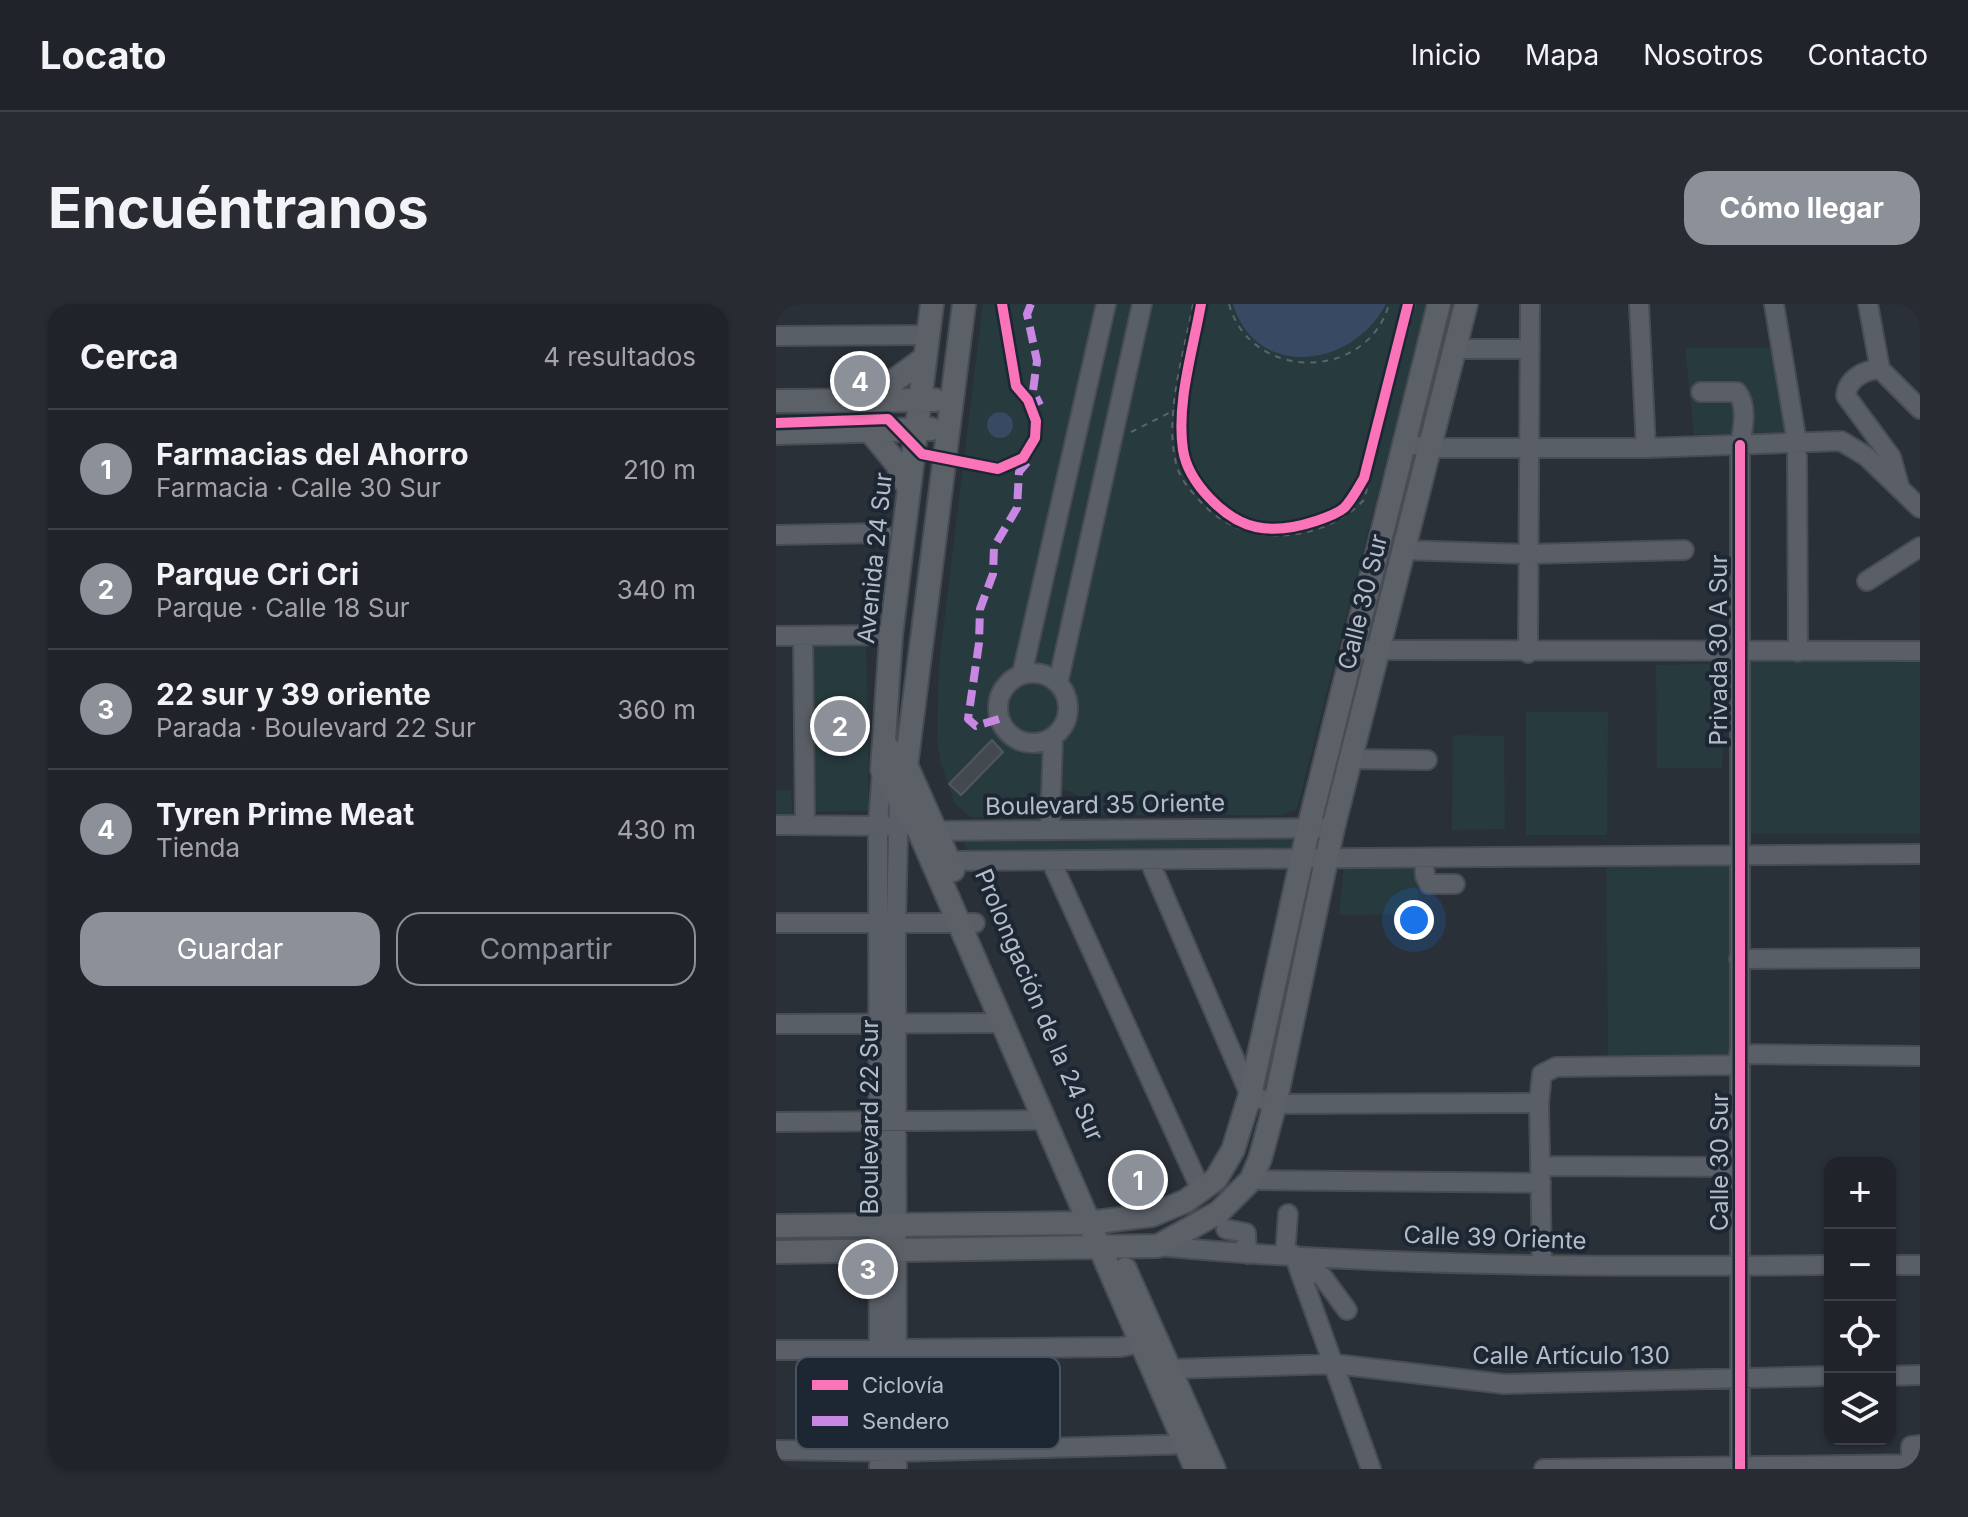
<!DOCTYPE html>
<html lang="es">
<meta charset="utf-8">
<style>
body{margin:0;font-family:Inter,sans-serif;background:#282c32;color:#f1f3f6}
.controls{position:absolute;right:24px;bottom:24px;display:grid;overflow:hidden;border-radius:16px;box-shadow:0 2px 6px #0004}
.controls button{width:72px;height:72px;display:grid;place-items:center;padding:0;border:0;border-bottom:2px solid #3d4147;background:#20242a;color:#f1f3f6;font:40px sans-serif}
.you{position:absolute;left:638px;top:616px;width:28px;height:28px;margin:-20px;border:6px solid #fff;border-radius:50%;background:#1a73e8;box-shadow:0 0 0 12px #1a73e833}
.badge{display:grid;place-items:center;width:52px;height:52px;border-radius:50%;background:#8c9099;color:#fff;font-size:26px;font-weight:700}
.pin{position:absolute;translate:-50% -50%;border:4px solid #fff;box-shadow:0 2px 8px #0006}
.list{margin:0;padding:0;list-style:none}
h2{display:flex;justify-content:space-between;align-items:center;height:104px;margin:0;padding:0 32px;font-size:34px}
h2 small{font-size:26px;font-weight:400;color:#a2a4a8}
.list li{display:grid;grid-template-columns:52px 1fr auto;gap:24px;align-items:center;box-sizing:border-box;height:120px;padding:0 32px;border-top:2px solid #3d4147}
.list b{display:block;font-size:30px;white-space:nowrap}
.list p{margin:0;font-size:26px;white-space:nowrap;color:#a2a4a8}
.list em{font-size:26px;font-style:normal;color:#a2a4a8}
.actions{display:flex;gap:16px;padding:24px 32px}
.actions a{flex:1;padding:18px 0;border:2px solid #8c9099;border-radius:24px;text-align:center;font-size:28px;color:#8c9099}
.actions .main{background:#8c9099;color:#fff}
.icon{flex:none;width:44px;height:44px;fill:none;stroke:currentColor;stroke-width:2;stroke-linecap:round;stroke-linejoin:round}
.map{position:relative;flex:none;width:1144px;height:1165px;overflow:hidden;border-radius:24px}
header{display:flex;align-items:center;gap:48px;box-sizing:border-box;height:112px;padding:0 40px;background:#20242a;border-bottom:2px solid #3d4147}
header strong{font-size:38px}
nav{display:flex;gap:44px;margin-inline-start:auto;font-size:28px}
.intro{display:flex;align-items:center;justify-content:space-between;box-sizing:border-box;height:192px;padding:0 48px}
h1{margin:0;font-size:56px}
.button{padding:20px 36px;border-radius:24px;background:#8c9099;color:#fff;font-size:28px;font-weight:700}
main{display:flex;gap:48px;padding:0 48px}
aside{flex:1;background:#20242a;border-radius:24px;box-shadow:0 2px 6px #0004}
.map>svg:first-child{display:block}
.green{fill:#273a3e}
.water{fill:#384963}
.building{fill:#444950;stroke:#52575f;stroke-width:2}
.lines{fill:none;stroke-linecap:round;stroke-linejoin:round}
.minor-casing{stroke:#484c53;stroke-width:22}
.major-casing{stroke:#484c55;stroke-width:26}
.path{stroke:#5d636a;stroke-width:2;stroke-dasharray:6 6;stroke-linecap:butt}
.minor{stroke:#5a5e66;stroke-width:18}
.major{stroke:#5c6168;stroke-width:22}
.quiet{stroke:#c787e3;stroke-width:8;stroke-dasharray:16 8;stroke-linecap:butt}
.cycleway-casing{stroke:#1d2633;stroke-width:15}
.cycleway{stroke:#fb73b8;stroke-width:10}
.labels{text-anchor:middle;stroke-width:8;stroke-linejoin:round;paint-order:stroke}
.street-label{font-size:24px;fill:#b4bcc9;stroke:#1d2633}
.key{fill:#1d2633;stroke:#4a5360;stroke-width:2}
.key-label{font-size:22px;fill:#b4bcc9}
</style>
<header>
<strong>Locato</strong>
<nav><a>Inicio</a><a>Mapa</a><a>Nosotros</a><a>Contacto</a></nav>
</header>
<div class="intro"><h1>Encuéntranos</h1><a class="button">Cómo llegar</a></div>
<main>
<aside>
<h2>Cerca<small>4 resultados</small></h2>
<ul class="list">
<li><span class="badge">1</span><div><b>Farmacias del Ahorro</b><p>Farmacia · Calle 30 Sur</p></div><em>210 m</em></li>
<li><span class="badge">2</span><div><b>Parque Cri Cri</b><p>Parque · Calle 18 Sur</p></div><em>340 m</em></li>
<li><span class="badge">3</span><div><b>22 sur y 39 oriente</b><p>Parada · Boulevard 22 Sur</p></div><em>360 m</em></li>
<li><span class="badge">4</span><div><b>Tyren Prime Meat</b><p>Tienda</p></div><em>430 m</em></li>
</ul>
<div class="actions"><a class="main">Guardar</a><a>Compartir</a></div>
</aside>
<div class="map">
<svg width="1144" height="1165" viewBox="0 0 1144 1165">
<rect width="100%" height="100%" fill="#2a3038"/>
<path class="green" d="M207,0h443l-129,505 -16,6h-182c-25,-20 -19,-27 -55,-24l-5,16 -15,8 -52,3 -17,-14 -14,-41 -4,-20 2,-79z
M909,44h88l15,84 -94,3z
M117,104l1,20 -118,1v-20z
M90,337l3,170 -55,1 -4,-170z
M973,357l171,1v172h-170z
M951,359l-5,105h-65l-1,-103z
M750,408h82l-1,123h-81z
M677,431l51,1 1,93 -53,1z
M0,486h15l2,28h-17z
M186,531h339v13l-333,6z
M957,558v195l-125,-1 -2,-190z
M640,560l3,50 -80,1 5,-50z"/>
<path class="water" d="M457,0h153c-32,63 -129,78 -153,0z
M211 121a13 13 0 1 1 26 0a13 13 0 1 1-26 0Z"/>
<path class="building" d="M216,436l11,12 -42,43 -12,-11z"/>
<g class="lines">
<defs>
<path id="minor" d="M863,0l7,144
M998,0l23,139 1,209
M1092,0l12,65 40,40
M0,32l152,-1
M679,45h75
M1104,65c-16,1 -33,10 -34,27l45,61 8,28
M925,88h36c11,14 6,37 3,53v1024
M627,139l26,5h217l195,-7 25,15 54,52
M0,231l106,-2
M627,246l125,4 156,-4
M1091,277l53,-34
M0,332l115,-1
M27,332l2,189
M578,346l566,1
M752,349l2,-349
M222 404a35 35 0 1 1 70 0a35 35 0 1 1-70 0Z
M246,370l84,-370
M282,379l84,-379
M574,455l77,1
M0,521l111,1
M274,525l3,-91
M148,527l409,-3
M648,554l1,18 4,8h26
M373,556l101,235 25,9 264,-1
M163,557l981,-7
M275,557l151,331
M0,619h199
M963,655l181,-1
M0,720l226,-1
M963,750l181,2
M0,818l268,-2
M765,862l199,1
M475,876l290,3
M450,925l20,4 1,21
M382,942c223,21 449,21 672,19
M509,951l3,-41
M518,951l77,214
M521,959l25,13 25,34
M766,960l-3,-161 3,-29 14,-7 183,-2
M1114,961h30
M0,1046l345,-3 20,-4
M394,1065l165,-5 169,20 326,-8
M1114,1072l30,-1
M0,1146l120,2 301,-8
M1135,1160v-18l9,-1
M103,1165l-1,-645 4,-54
M121,1165l-1,-548 3,-127
M768,1165l376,-5"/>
<path id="major" d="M156,0l-41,331 -9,135 37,61 277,638
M93,95l56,-41
M0,97l159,-1
M94,127l27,33 11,23
M0,129l155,-4
M108,440l23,23 46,103
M129,471l59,-471
M0,922l312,-3 64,-8 34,-14 30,-22 17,-29 17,-55 59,-269 130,-522
M0,948l382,-6 61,-34 32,-32 9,-21 15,-55 58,-276 133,-524
M349,965l89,200"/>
</defs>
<use href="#minor" class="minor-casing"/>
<use href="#major" class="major-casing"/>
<path class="path" d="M417,0c-9,50 -30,113 -16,163 5,15 14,24 24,35 43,48 120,42 163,-2l51,-196
M453,0c22,79 139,77 160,0
M355,128l44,-22"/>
<use href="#minor" class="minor"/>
<use href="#major" class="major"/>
<path class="quiet" d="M255,0l-4,10 10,47 -4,30 7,14
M223,415l-23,7 -8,-7 11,-76 1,-34 13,-35 1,-27 23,-39 2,-36 10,-12"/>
<defs>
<path id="cycleway" d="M425,0c-8,46 -25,99 -18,146 5,32 41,70 73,77 19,4 42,0 60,-6 9,-3 21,-7 28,-13 8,-8 14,-20 20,-30l44,-174
M0,119l112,-4 34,35 76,15 25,-11 12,-20 1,-17 -8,-21 -12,-14 -14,-82
M964,141v1024"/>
</defs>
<use href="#cycleway" class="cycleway-casing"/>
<use href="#cycleway" class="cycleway"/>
</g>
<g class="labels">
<g class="street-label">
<text transform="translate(99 254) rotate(-84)" y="8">Avenida 24 Sur</text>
<text transform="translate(587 298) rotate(-76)" y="8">Calle 30 Sur</text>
<text transform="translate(943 346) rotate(-90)" y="8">Privada 30 A Sur</text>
<text transform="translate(329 501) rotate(-1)" y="8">Boulevard 35 Oriente</text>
<text transform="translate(263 701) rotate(67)" y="8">Prolongación de la 24 Sur</text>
<text transform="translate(94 813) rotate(-90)" y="8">Boulevard 22 Sur</text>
<text transform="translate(944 858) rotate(-90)" y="8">Calle 30 Sur</text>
<text transform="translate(719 934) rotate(2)" y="8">Calle 39 Oriente</text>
<text x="795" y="1060">Calle Artículo 130</text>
</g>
</g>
<rect x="20" y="1053" width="264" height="92" rx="12" class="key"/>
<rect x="36" y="1076" width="36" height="10" fill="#fb73b8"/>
<rect x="36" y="1112" width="36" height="10" fill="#c787e3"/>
<g class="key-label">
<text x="86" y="1089">Ciclovía</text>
<text x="86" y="1125">Sendero</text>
</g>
</svg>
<div class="controls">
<button>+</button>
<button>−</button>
<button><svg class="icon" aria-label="locate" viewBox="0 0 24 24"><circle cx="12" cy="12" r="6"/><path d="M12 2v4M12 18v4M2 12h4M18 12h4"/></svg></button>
<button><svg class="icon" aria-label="layers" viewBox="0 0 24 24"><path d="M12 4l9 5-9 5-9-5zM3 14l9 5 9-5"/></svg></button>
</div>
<div class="you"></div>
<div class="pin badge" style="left:362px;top:876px">1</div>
<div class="pin badge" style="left:64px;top:422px">2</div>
<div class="pin badge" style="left:92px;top:965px">3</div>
<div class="pin badge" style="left:84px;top:77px">4</div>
</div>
</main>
